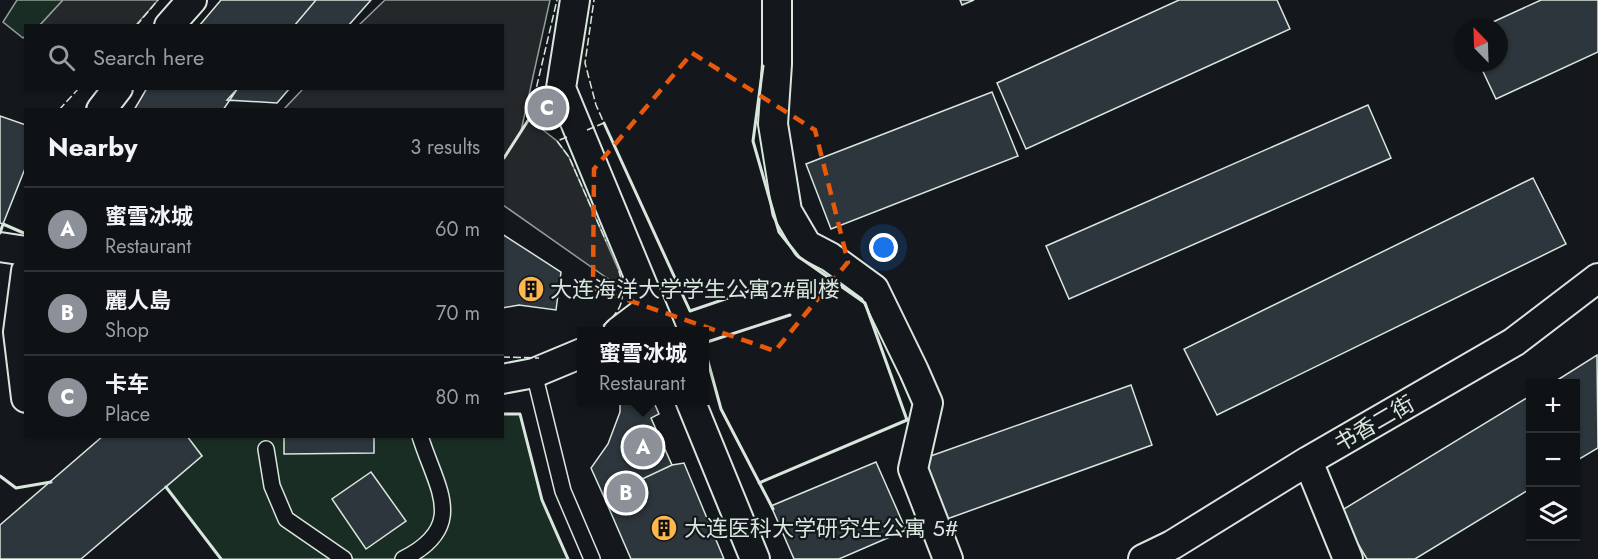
<!DOCTYPE html>
<meta charset="utf-8">
<style>
body{margin:0;font-family:Jost,"Noto Sans SC",sans-serif;background:#181b1e;color:#f1f3f6}
.controls{position:absolute;right:18px;bottom:18px;display:grid;overflow:hidden;border-radius:0px;box-shadow:0 2px 4px #0004}
.controls button{width:54px;height:54px;display:grid;place-items:center;padding:0;border:0;border-bottom:2px solid #2f3234;background:#0f1215;color:#f1f3f6;font:30px sans-serif}
.compass{position:absolute;left:1454px;top:18px;width:54px;height:54px;border-radius:50%;background:#0f1215;box-shadow:0 2px 4px #0004;rotate:337deg}
.you{position:absolute;left:884px;top:248px;width:21px;height:21px;margin:-15px;border:4px solid #fff;border-radius:50%;background:#1a73e8;box-shadow:0 0 0 9px #1a73e833}
.badge{display:grid;place-items:center;width:39px;height:39px;border-radius:50%;background:#8c9099;color:#fff;font-size:20px;font-weight:700}
.pin{position:absolute;translate:-50% -50%;border:3px solid #fff;box-shadow:0 2px 6px #0006}
.popup{position:absolute;left:577px;top:327px;width:132px;height:78px;box-sizing:border-box;display:grid;place-content:center;border-radius:0px;background:#0f1215;filter:drop-shadow(0 2px 4px #0005);font-size:20px;white-space:nowrap;color:#9b9ea0}
.popup b{font-size:22px;color:#f1f3f6}
.popup::after{content:'';position:absolute;left:50%;top:100%;margin-left:-12px;border:12px solid transparent;border-top-color:#0f1215}
.list{margin:0;padding:0;list-style:none}
h2{display:flex;justify-content:space-between;align-items:center;height:78px;margin:0;padding:0 24px;font-size:26px}
h2 small{font-size:20px;font-weight:400;color:#9b9ea0}
.list li{display:grid;grid-template-columns:39px 1fr auto;gap:18px;align-items:center;box-sizing:border-box;height:84px;padding:0 24px;border-top:2px solid #2f3234}
.list b{display:block;font-size:22px;white-space:nowrap}
.list p{margin:0;font-size:20px;white-space:nowrap;color:#9b9ea0}
.list em{font-size:20px;font-style:normal;color:#9b9ea0}
.icon{flex:none;width:33px;height:33px;fill:none;stroke:currentColor;stroke-width:2;stroke-linecap:round;stroke-linejoin:round}
.map{position:relative;flex:none;width:1598px;height:559px;overflow:hidden}
.search{position:absolute;background:#0f1215;box-shadow:0 2px 4px #0004;left:24px;top:24px;width:480px;height:66px;display:flex;align-items:center;gap:15px;box-sizing:border-box;padding:0 21px;border-radius:0px;color:#9b9ea0;font-size:22px}
.panel{position:absolute;background:#0f1215;box-shadow:0 2px 4px #0004;left:24px;top:108px;width:480px;height:330px;border-radius:0px}
.map>svg:first-child{display:block}
.green{fill:#1a2d24;stroke:#939e99;stroke-width:1.5}
.parking{fill:#24282b;stroke:#939e99;stroke-width:1.5}
.building{fill:#2c363c;stroke:#d8e6dc;stroke-width:1.5}
.lines{fill:none;stroke-linecap:round;stroke-linejoin:round}
.lane-casing{stroke:#d8e6dc;stroke-width:18}
.street-casing{stroke:#d8e6dc;stroke-width:32}
.lane{stroke:#14181c;stroke-width:15}
.street{stroke:#14181c;stroke-width:28}
.fence{stroke:#d8e6dc;stroke-width:1.5;stroke-dasharray:8 3;stroke-linecap:butt}
.wall{stroke:#d8e6dc;stroke-width:3}
.marked{fill:none;stroke:#e8590c;stroke-width:4.5;stroke-dasharray:12 8;stroke-linejoin:round}
.labels{text-anchor:middle;stroke-width:4.5;stroke-linejoin:round;paint-order:stroke}
.poi-label{font-size:22px;fill:#d8e6dc;stroke:#14181c;text-anchor:start}
.street-label{font-size:22px;fill:#d8e6dc;stroke:#14181c}
</style>
<div class="map">
<svg width="1598" height="559" viewBox="0 0 1598 559">
<rect width="100%" height="100%" fill="#14181c"/>
<path class="green" d="M17,0h46l-23,25 -14,1 -1,10 -2,2 -20,-16z
M503,414h17l22,86 26,59h-347l-55,-72 36,-31 -15,-19 315,-1z"/>
<path class="parking" d="M63,0h95l-22,25h-96z
M385,0h165l-29,131 8,-12 28,22 12,16 50,114 5,19 -121,-85 -1,-95 -218,-1 19,-20 199,-1v-62l-143,-1z"/>
<path class="building" d="M221,0h95l-22,26h-95z
M316,0h55l-23,26h-54z
M960,0h14l-12,5z
M1179,0h98l13,29 -264,120 -29,-66z
M1541,0h57v52l-102,47 -17,-36h20v-36h-17z
M147,88h91l-15,22h-89z
M238,88h52l-13,15 -50,-3z
M992,92l26,64 -187,73 -25,-65z
M542,96l13,1 -2,23 -13,-1z
M1368,105l23,53 -322,141 -23,-53z
M0,116l26,9v41l-23,58 -3,-1z
M1533,178l33,66 -349,171 -33,-66z
M502,234l59,38 -5,38 -37,-5 -17,3z
M1597,355l1,93 -22,13v-77h-25z
M1131,385l21,60 -205,74 -22,-61z
M1530,396v93l-115,70h-48l-28,-47z
M620,400h33l6,14 -8,4 21,47 -68,32 -13,-29 17,-24 12,-32z
M103,436h84l15,20 -121,103h-81v-34z
M284,436h90v17l-90,1z
M876,462l30,68 -67,29h-45l-23,-53z
M684,463l40,96h-93l-27,-62 68,-32z
M371,472l35,49 -40,28 -34,-50z"/>
<g class="lines">
<defs>
<path id="lane" d="M534,373l29,118 29,68
M266,449l6,37 14,33 58,40
M403,559c66,-33 33,-71 17,-123"/>
<path id="street" d="M575,0l-14,88 101,244
M777,0v64l-4,60 14,87 20,34 23,12 44,32 40,82 14,32 -15,66 35,90
M169,26l23,-26
M101,110l17,-22
M0,247l26,4
M26,271l-8,61 8,66
M618,332l33,-25
M502,379l32,-6 48,-20
M690,400l65,159
M1308,461l40,98
M1143,559l29,-14 136,-84 206,-119 84,-64"/>
</defs>
<use href="#lane" class="lane-casing"/>
<use href="#street" class="street-casing"/>
<use href="#lane" class="lane"/>
<use href="#street" class="street"/>
<path class="fence" d="M136,26l22,-26
M59,110l20,-22
M529,119l28,-119
M587,130l17,-7 -8,-18 -11,-42 9,-63
M567,137l-10,4 12,16 37,84
M594,332c26,-18 34,-29 25,-61
M502,357l37,1"/>
<path class="wall" d="M604,123l86,188 85,-29
M504,158l25,-39
M0,233l3,-9 23,10
M704,343l86,-28
M704,347l17,62 52,100
M502,414h18l22,86 26,59
M0,476l16,12 35,-6
M759,483l148,-63 -42,-117 -66,-46 -20,-25 -26,-91 10,-75
M166,487l55,72"/>
</g>
<path class="marked" d="M692,53l123,77 33,132 -73,89 -182,-63 1,-119z"/>
<defs>
<symbol id="building-disc" viewBox="-11 -11 22 22"><circle r="9.5" fill="#ffb74d" stroke="#14181c"/><path d="M-4-6H4V6H1V3H-1V6H-4ZM-2.5-4.3h1.7v1.8h-1.7ZM.8-4.3h1.7v1.8H.8ZM-2.5-1h1.7V.8h-1.7ZM.8-1h1.7V.8H.8Z" fill="#111"/></symbol>
</defs>
<g fill-rule="evenodd">
<use href="#building-disc" x="516" y="274" width="30" height="30"/>
<use href="#building-disc" x="649" y="513" width="30" height="30"/>
</g>
<g class="labels">
<g class="poi-label">
<text x="550" y="297">大连海洋大学学生公寓2#副楼</text>
<text x="684" y="536">大连医科大学研究生公寓 5#</text>
</g>
<g class="street-label">
<text transform="translate(1374 423) rotate(-30)" y="8">书香二街</text>
</g>
</g>
</svg>
<div class="controls">
<button>+</button>
<button>−</button>
<button><svg class="icon" aria-label="layers" viewBox="0 0 24 24"><path d="M12 4l9 5-9 5-9-5zM3 14l9 5 9-5"/></svg></button>
</div>
<svg class="compass" viewBox="-18 -18 36 36"><path d="M0-13l5 13h-10z" fill="#e53935"/><path d="M0 13l5-13h-10z" fill="#9b9ea0"/></svg>
<div class="you"></div>
<div class="pin badge" style="left:643px;top:447px">A</div>
<div class="popup"><b>蜜雪冰城</b>Restaurant</div>
<div class="pin badge" style="left:626px;top:493px">B</div>
<div class="pin badge" style="left:547px;top:108px">C</div>
<div class="search"><svg class="icon" aria-label="search" viewBox="0 0 24 24"><circle cx="10" cy="10" r="6"/><path d="M15 15l6 6"/></svg>Search here</div>
<section class="panel">
<h2>Nearby<small>3 results</small></h2>
<ul class="list">
<li><span class="badge">A</span><div><b>蜜雪冰城</b><p>Restaurant</p></div><em>60 m</em></li>
<li><span class="badge">B</span><div><b>麗人島</b><p>Shop</p></div><em>70 m</em></li>
<li><span class="badge">C</span><div><b>卡车</b><p>Place</p></div><em>80 m</em></li>
</ul>
</section>
</div>
